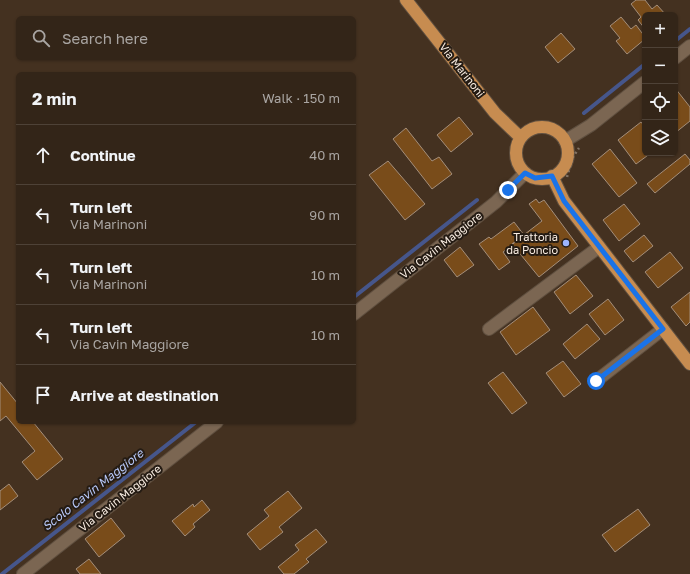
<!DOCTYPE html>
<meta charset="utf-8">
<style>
body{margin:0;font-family:"Golos Text",sans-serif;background:#3b2d21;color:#f1f3f6}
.controls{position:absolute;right:12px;top:12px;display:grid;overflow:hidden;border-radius:6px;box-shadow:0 1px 3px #0004}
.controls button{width:36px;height:36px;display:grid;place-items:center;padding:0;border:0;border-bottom:1px solid #4e4237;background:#332518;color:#f1f3f6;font:20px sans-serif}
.stop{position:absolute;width:12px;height:12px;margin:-9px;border:3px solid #1a73e8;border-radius:50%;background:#fff}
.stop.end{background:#1a73e8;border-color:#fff;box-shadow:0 1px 4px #0008}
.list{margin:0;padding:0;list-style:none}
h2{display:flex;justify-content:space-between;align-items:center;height:52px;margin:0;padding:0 16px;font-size:17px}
h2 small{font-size:13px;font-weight:400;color:#a9a5a2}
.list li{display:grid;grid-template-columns:26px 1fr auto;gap:12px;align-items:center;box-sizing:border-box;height:60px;padding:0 16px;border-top:1px solid #4e4237}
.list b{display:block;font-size:15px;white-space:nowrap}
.list p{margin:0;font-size:13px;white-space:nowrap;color:#a9a5a2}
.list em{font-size:13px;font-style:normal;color:#a9a5a2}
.icon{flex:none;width:22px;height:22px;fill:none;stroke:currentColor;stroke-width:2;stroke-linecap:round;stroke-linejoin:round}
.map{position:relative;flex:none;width:690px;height:574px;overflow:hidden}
.search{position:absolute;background:#332518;box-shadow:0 1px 3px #0004;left:16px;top:16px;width:340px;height:44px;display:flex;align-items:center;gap:10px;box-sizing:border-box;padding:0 14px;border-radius:6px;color:#a9a5a2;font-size:15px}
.panel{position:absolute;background:#332518;box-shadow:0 1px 3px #0004;left:16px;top:72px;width:340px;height:352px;border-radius:6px}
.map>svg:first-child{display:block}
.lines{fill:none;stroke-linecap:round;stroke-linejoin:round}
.stream{stroke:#46568b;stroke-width:4}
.building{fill:#794c1a;stroke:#a48e7a}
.minor-casing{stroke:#605040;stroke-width:14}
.major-casing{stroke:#605040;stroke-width:14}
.path{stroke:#847465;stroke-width:2.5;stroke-dasharray:2 3;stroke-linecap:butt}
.minor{stroke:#7b6652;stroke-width:12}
.major{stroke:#c78c50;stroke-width:12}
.route{stroke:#1a73e8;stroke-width:5}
.poi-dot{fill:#9cb4fd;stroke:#241b13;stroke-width:1.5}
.labels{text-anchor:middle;stroke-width:4;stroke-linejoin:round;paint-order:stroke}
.street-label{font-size:11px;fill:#faeee3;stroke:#241b13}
.poi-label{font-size:11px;fill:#faeee3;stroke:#241b13;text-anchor:end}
.water-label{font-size:12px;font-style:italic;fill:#b8c9fa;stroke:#241b13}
</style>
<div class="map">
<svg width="690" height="574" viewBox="0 0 690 574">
<rect width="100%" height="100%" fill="#443120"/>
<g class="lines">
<path class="stream" d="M675,41l15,-12
M584,113l61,-49
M354,297l123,-97
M2,574l194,-152"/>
</g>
<path class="building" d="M636,0h9l7,9 5,-4 9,10h-21v14l-7,-9 3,-3 -10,-13z
M621,17l10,12 5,-4 9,12v2l-18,15 -11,-13 4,-3 -10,-12z
M561,33l14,16 -17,14 -13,-16z
M675,88l15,19v14l-15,12z
M459,117l14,17 -22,18 -14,-17z
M641,122l4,5v26h6l-15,11 -18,-24z
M406,128l26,33 7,-4 13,17 -20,15 -39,-50z
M610,149l27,34 -18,14 -27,-33z
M685,154l5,6v4l-35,29 -8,-9z
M388,161l37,43 -20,16 -36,-45z
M536,199l3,4 5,-3 34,46 -39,31 -27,-33 30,-23 -13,-17z
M624,204l16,20 -21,17 -16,-21z
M514,222l10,13 -21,17 7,10 -11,8 -20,-26 10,-7 2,2z
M644,235l9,11 -20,16 -9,-11z
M460,247l14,18 -17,12 -13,-17z
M670,252l13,16 -25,20 -13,-16z
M576,275l17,21 -23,18 -16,-22z
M690,292v30l-4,4 -15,-19z
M608,299l16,21 -19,15 -16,-21z
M533,307l17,23 -34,25 -16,-23z
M587,324l13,15 -25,20 -12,-15z
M563,361l18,23 -17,13 -18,-24z
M503,372l24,31 -15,11 -24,-31z
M0,382l18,22v18h15l30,37 -26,21 -15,-18 13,-11 -29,-35 -6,5z
M9,484l9,12 -18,14v-19z
M288,491l14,17 -23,19 4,5 -23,18 -13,-16 22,-18 -5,-6z
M202,500l8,10 -17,14 2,3 -10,9 -13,-15 21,-17 1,3z
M638,509l12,16 -35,27 -13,-17z
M111,518l14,18 -26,21 -14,-18z
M316,529l11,13 -21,17 3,3 -15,12h-10l-6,-7 21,-17 -4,-5z
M89,559l12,15h-21l-4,-5z"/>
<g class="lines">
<defs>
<path id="minor" d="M675,58l15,-12
M565,141l26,-16 54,-43
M354,314l142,-112 29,-29
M489,329l110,-82
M596,381l67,-52
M23,574l194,-152"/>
<path id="major" d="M406,0l89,113 25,24
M516 153a26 26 0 1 1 52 0a26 26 0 1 1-52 0Z
M552,176l12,25 126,163"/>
</defs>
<use href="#minor" class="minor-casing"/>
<use href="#major" class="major-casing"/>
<path class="path" d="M567,177l6,-20 6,-9"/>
<use href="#minor" class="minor"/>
<use href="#major" class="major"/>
</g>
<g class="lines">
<path class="route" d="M508,190l17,-17 10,5 17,-2 12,25 99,128 -67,52"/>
</g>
<circle class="poi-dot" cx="566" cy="243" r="4"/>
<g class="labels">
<g class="street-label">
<text transform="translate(462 70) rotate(52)" y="4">Via Marinoni</text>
<text transform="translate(441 245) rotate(-38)" y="4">Via Cavin Maggiore</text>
<text transform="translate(120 498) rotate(-38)" y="4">Via Cavin Maggiore</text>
</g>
<g class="poi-label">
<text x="558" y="241">Trattoria<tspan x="558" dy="13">da Poncio</tspan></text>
</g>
<g class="water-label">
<text transform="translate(93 490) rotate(-38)" y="4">Scolo Cavin Maggiore</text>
</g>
</g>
</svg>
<div class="controls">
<button>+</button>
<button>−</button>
<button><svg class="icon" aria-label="locate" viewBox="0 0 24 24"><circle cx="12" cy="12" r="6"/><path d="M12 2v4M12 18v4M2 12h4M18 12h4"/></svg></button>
<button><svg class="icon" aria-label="layers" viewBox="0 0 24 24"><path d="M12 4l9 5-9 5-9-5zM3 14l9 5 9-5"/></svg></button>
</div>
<div class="stop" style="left:596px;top:381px"></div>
<div class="stop end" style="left:508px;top:190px"></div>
<div class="search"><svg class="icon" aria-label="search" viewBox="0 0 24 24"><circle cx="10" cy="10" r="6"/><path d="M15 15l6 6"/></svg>Search here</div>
<section class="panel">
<h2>2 min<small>Walk · 150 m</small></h2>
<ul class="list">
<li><svg class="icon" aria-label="ahead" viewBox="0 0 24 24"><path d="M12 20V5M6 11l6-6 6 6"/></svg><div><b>Continue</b></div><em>40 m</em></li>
<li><svg class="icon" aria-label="left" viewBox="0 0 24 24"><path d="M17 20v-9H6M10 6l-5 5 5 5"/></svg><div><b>Turn left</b><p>Via Marinoni</p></div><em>90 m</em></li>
<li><svg class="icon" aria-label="left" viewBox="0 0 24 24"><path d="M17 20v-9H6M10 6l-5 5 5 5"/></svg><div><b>Turn left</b><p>Via Marinoni</p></div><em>10 m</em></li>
<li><svg class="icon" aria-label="left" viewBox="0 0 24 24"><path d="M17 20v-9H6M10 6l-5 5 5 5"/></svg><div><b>Turn left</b><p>Via Cavin Maggiore</p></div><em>10 m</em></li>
<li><svg class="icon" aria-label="arrive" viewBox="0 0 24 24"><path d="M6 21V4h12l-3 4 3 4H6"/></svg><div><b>Arrive at destination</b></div></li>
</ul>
</section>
</div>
